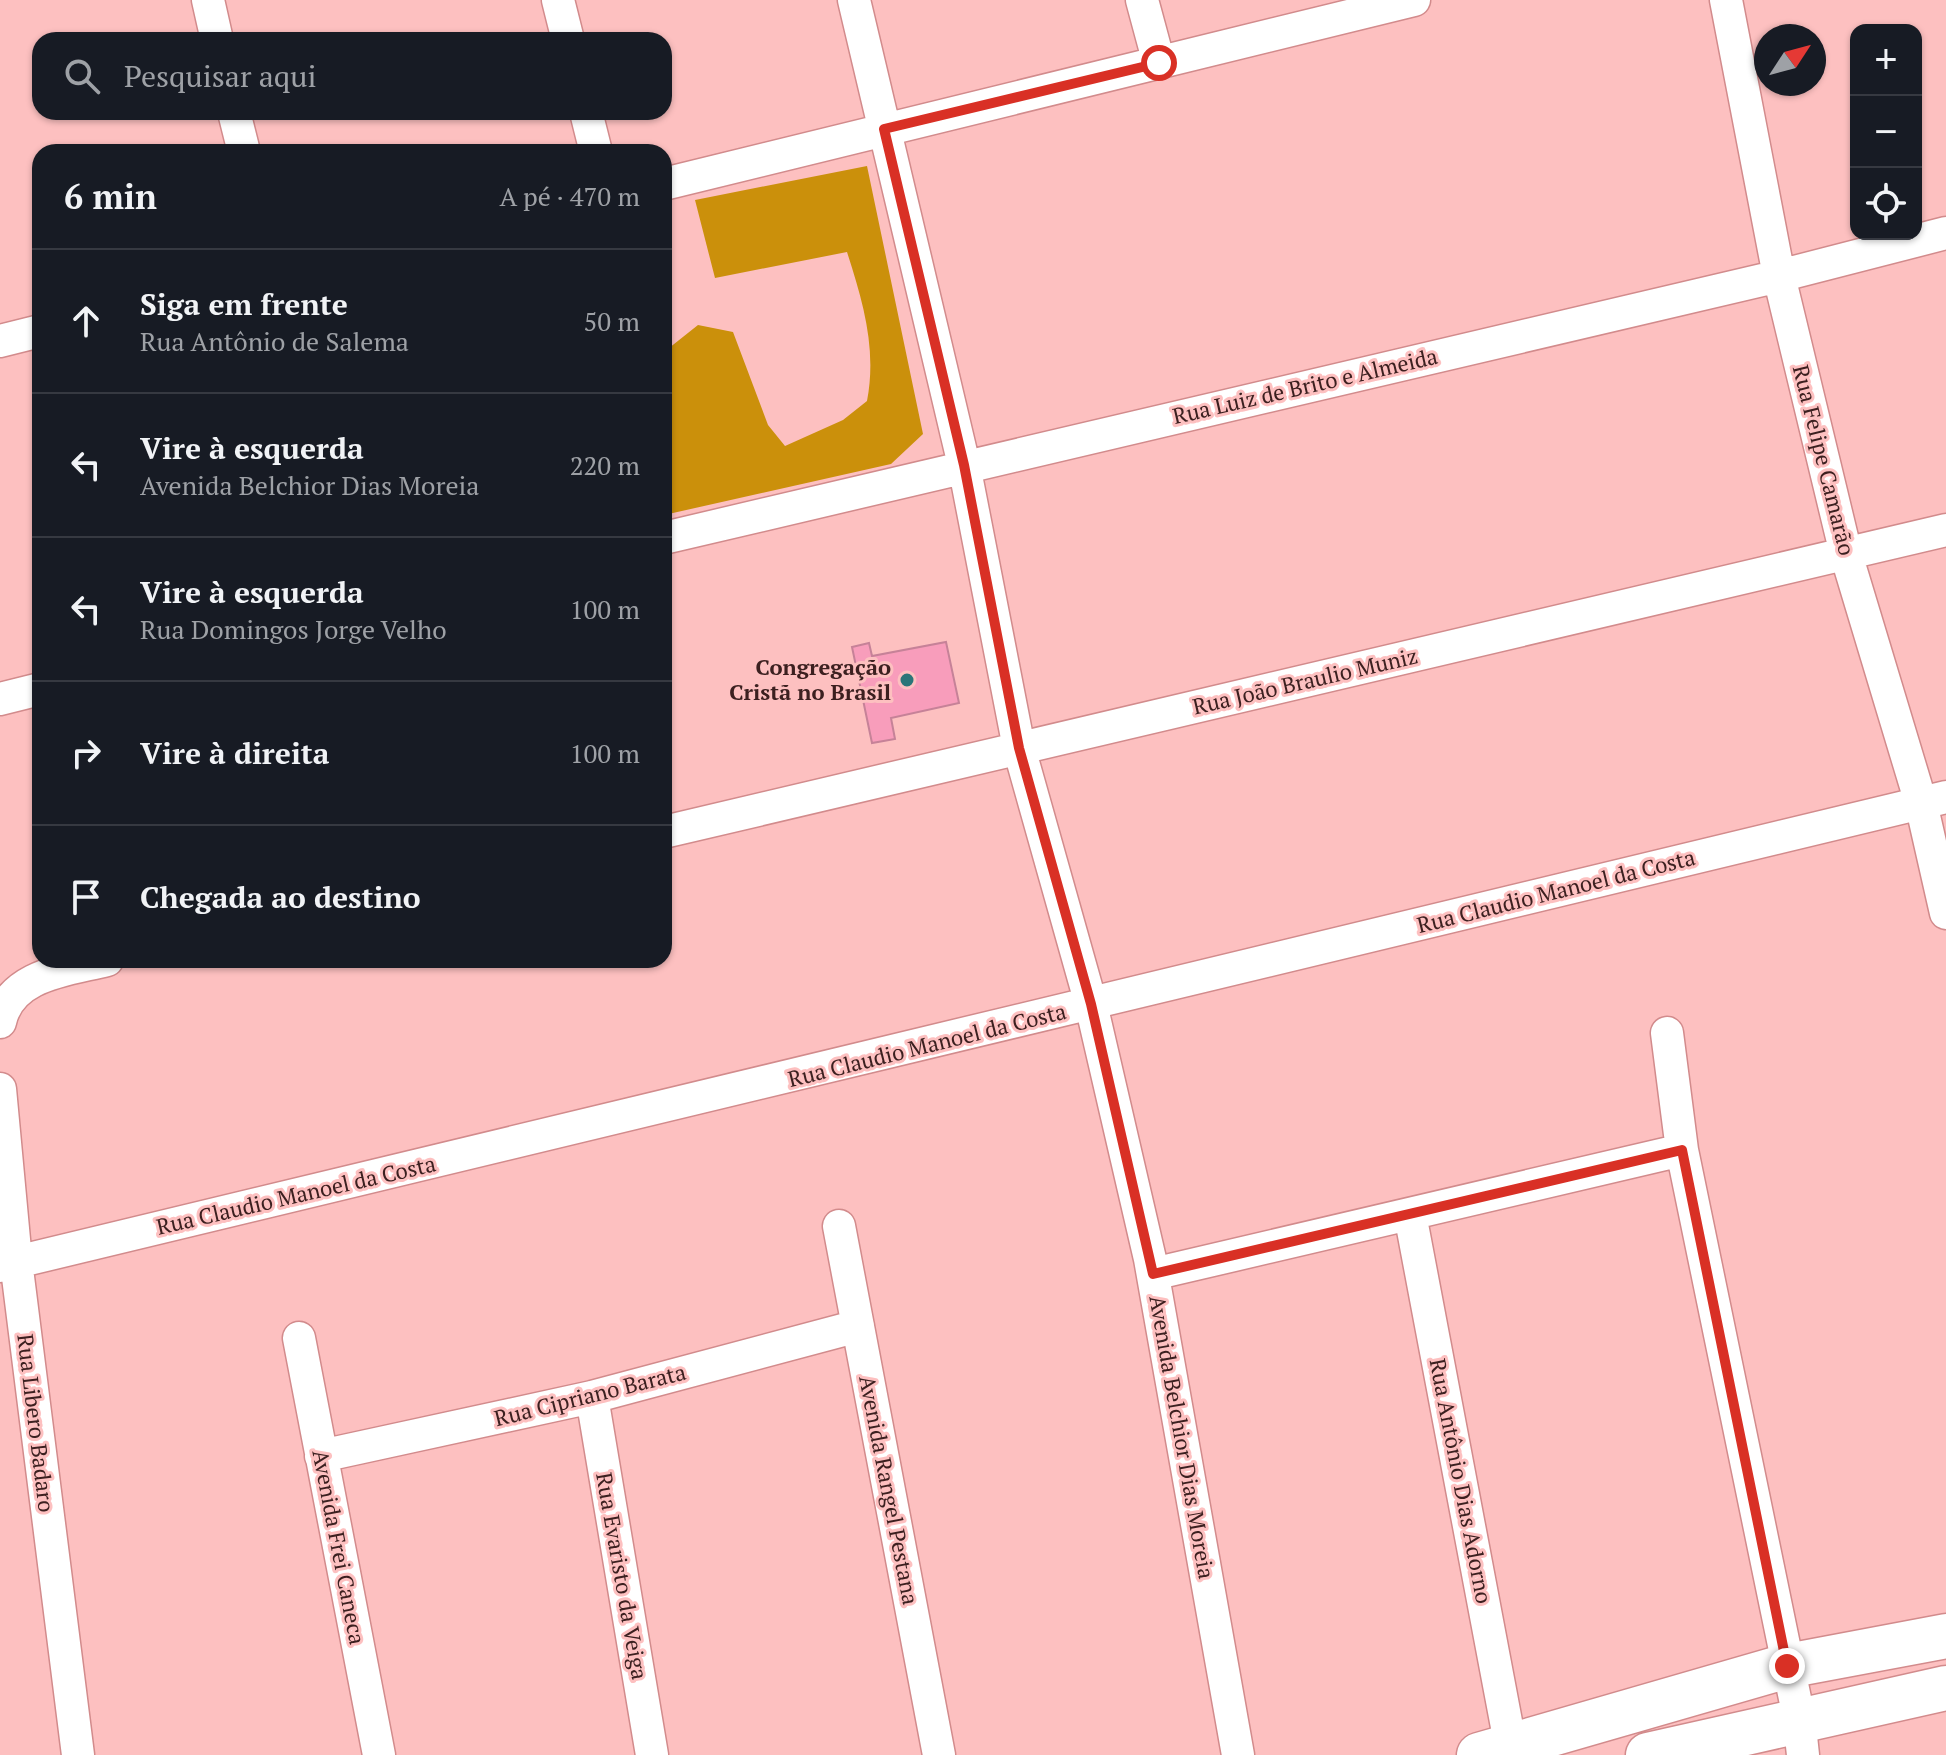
<!DOCTYPE html>
<html lang="pt">
<meta charset="utf-8">
<style>
body{margin:0;font-family:"PT Serif",serif;background:#20242c;color:#f1f3f6}
.controls{position:absolute;right:24px;top:24px;display:grid;overflow:hidden;border-radius:16px;box-shadow:0 2px 6px #0004}
.controls button{width:72px;height:72px;display:grid;place-items:center;padding:0;border:0;border-bottom:2px solid #363941;background:#171b24;color:#f1f3f6;font:40px sans-serif}
.compass{position:absolute;left:1754px;top:24px;width:72px;height:72px;border-radius:50%;background:#171b24;box-shadow:0 2px 6px #0004;rotate:54deg}
.stop{position:absolute;width:24px;height:24px;margin:-18px;border:6px solid #d93025;border-radius:50%;background:#fff}
.stop.end{background:#d93025;border-color:#fff;box-shadow:0 2px 8px #0008}
.list{margin:0;padding:0;list-style:none}
h2{display:flex;justify-content:space-between;align-items:center;height:104px;margin:0;padding:0 32px;font-size:34px}
h2 small{font-size:26px;font-weight:400;color:#9ea1a6}
.list li{display:grid;grid-template-columns:52px 1fr auto;gap:24px;align-items:center;box-sizing:border-box;height:144px;padding:0 32px;border-top:2px solid #363941}
.list b{display:block;font-size:30px;white-space:nowrap}
.list p{margin:0;font-size:26px;white-space:nowrap;color:#9ea1a6}
.list em{font-size:26px;font-style:normal;color:#9ea1a6}
.icon{flex:none;width:44px;height:44px;fill:none;stroke:currentColor;stroke-width:2;stroke-linecap:round;stroke-linejoin:round}
.map{position:relative;flex:none;width:1946px;height:1755px;overflow:hidden}
.search{position:absolute;background:#171b24;box-shadow:0 2px 6px #0004;left:32px;top:32px;width:640px;height:88px;display:flex;align-items:center;gap:20px;box-sizing:border-box;padding:0 28px;border-radius:24px;color:#9ea1a6;font-size:30px}
.panel{position:absolute;background:#171b24;box-shadow:0 2px 6px #0004;left:32px;top:144px;width:640px;height:824px;border-radius:24px}
.map>svg:first-child{display:block}
.forest{fill:#cb900b}
.building{fill:#f89dbb;stroke:#c68298;stroke-width:2}
.lines{fill:none;stroke-linecap:round;stroke-linejoin:round}
.street-casing{stroke:#d28b8c;stroke-width:35}
.secondary-casing{stroke:#d28b8c;stroke-width:47}
.street{stroke:#fff;stroke-width:32}
.secondary{stroke:#fff;stroke-width:44}
.route{stroke:#d93025;stroke-width:10}
.poi-dot{fill:#2b7578;stroke:#fdc0c0;stroke-width:3}
.labels{text-anchor:middle;stroke-width:6;stroke-linejoin:round;paint-order:stroke}
.street-label{font-size:22px;fill:#3c2020;stroke:#fdc0c0}
.poi-label{font-size:22px;font-weight:bold;fill:#3c2020;stroke:#fdc0c0;text-anchor:end}
</style>
<div class="map">
<svg width="1946" height="1755" viewBox="0 0 1946 1755">
<rect width="100%" height="100%" fill="#fdc0c0"/>
<path class="forest" d="M867,166l56,268 -32,30 -227,51v-163l34,-27 35,7 35,93 17,21 58,-26 24,-19c10,-52 -4,-99 -20,-149l-132,26 -20,-78z"/>
<path class="building" d="M946,642l13,61 -68,15 4,21 -23,4 -20,-96 17,-4 3,13z"/>
<g class="lines">
<defs>
<path id="street" d="M208,0l9,40
M558,0l10,40
M854,0l110,465 55,283 72,256 59,255 88,496
M1142,0l17,63
M1726,0l53,276 67,278 75,249 25,110
M234,112l10,40
M586,112l10,40
M664,184l750,-184
M0,341l40,-10
M664,538l1115,-262 167,-43
M0,699l40,-10
M664,832l1282,-302
M0,1022c10,-48 68,-52 107,-62
M1667,1033l15,117 117,568 4,37
M0,1089l16,172 62,494
M1410,1214l101,534
M839,1226l100,529
M0,1266l1946,-469
M1153,1274l529,-124
M299,1338l80,417
M592,1397l60,358
M321,1456l271,-59 266,-71"/>
<path id="secondary" d="M1479,1755l308,-89 159,-30
M1648,1755l298,-67"/>
</defs>
<use href="#street" class="street-casing"/>
<use href="#secondary" class="secondary-casing"/>
<use href="#street" class="street"/>
<use href="#secondary" class="secondary"/>
</g>
<g class="lines">
<path class="route" d="M1159,63l-275,66 80,336 55,283 72,256 62,270 529,-124 105,516"/>
</g>
<circle class="poi-dot" cx="907" cy="680" r="8"/>
<g class="labels">
<g class="street-label">
<text transform="translate(1305 386) rotate(-13)" y="8">Rua Luiz de Brito e Almeida</text>
<text transform="translate(1824 460) rotate(76)" y="8">Rua Felipe Camarão</text>
<text transform="translate(1305 681) rotate(-13)" y="8">Rua João Braulio Muniz</text>
<text transform="translate(1556 891) rotate(-14)" y="8">Rua Claudio Manoel da Costa</text>
<text transform="translate(927 1045) rotate(-14)" y="8">Rua Claudio Manoel da Costa</text>
<text transform="translate(296 1195) rotate(-13)" y="8">Rua Claudio Manoel da Costa</text>
<text transform="translate(590 1395) rotate(-14)" y="8">Rua Cipriano Barata</text>
<text transform="translate(36 1423) rotate(83)" y="8">Rua Libero Badaro</text>
<text transform="translate(1182 1437) rotate(80)" y="8">Avenida Belchior Dias Moreia</text>
<text transform="translate(1461 1481) rotate(79)" y="8">Rua Antônio Dias Adorno</text>
<text transform="translate(889 1490) rotate(79)" y="8">Avenida Rangel Pestana</text>
<text transform="translate(339 1547) rotate(79)" y="8">Avenida Frei Caneca</text>
<text transform="translate(622 1576) rotate(80)" y="8">Rua Evaristo da Veiga</text>
</g>
<g class="poi-label">
<text x="891" y="675">Congregação<tspan x="891" dy="25">Cristã no Brasil</tspan></text>
</g>
</g>
</svg>
<div class="controls">
<button>+</button>
<button>−</button>
<button><svg class="icon" aria-label="locate" viewBox="0 0 24 24"><circle cx="12" cy="12" r="6"/><path d="M12 2v4M12 18v4M2 12h4M18 12h4"/></svg></button>
</div>
<svg class="compass" viewBox="-18 -18 36 36"><path d="M0-13l5 13h-10z" fill="#e53935"/><path d="M0 13l5-13h-10z" fill="#9ea1a6"/></svg>
<div class="stop" style="left:1159px;top:63px"></div>
<div class="stop end" style="left:1787px;top:1666px"></div>
<div class="search"><svg class="icon" aria-label="search" viewBox="0 0 24 24"><circle cx="10" cy="10" r="6"/><path d="M15 15l6 6"/></svg>Pesquisar aqui</div>
<section class="panel">
<h2>6 min<small>A pé · 470 m</small></h2>
<ul class="list">
<li><svg class="icon" aria-label="ahead" viewBox="0 0 24 24"><path d="M12 20V5M6 11l6-6 6 6"/></svg><div><b>Siga em frente</b><p>Rua Antônio de Salema</p></div><em>50 m</em></li>
<li><svg class="icon" aria-label="left" viewBox="0 0 24 24"><path d="M17 20v-9H6M10 6l-5 5 5 5"/></svg><div><b>Vire à esquerda</b><p>Avenida Belchior Dias Moreia</p></div><em>220 m</em></li>
<li><svg class="icon" aria-label="left" viewBox="0 0 24 24"><path d="M17 20v-9H6M10 6l-5 5 5 5"/></svg><div><b>Vire à esquerda</b><p>Rua Domingos Jorge Velho</p></div><em>100 m</em></li>
<li><svg class="icon" aria-label="right" viewBox="0 0 24 24"><path d="M7 20v-9h11M14 6l5 5-5 5"/></svg><div><b>Vire à direita</b></div><em>100 m</em></li>
<li><svg class="icon" aria-label="arrive" viewBox="0 0 24 24"><path d="M6 21V4h12l-3 4 3 4H6"/></svg><div><b>Chegada ao destino</b></div></li>
</ul>
</section>
</div>
